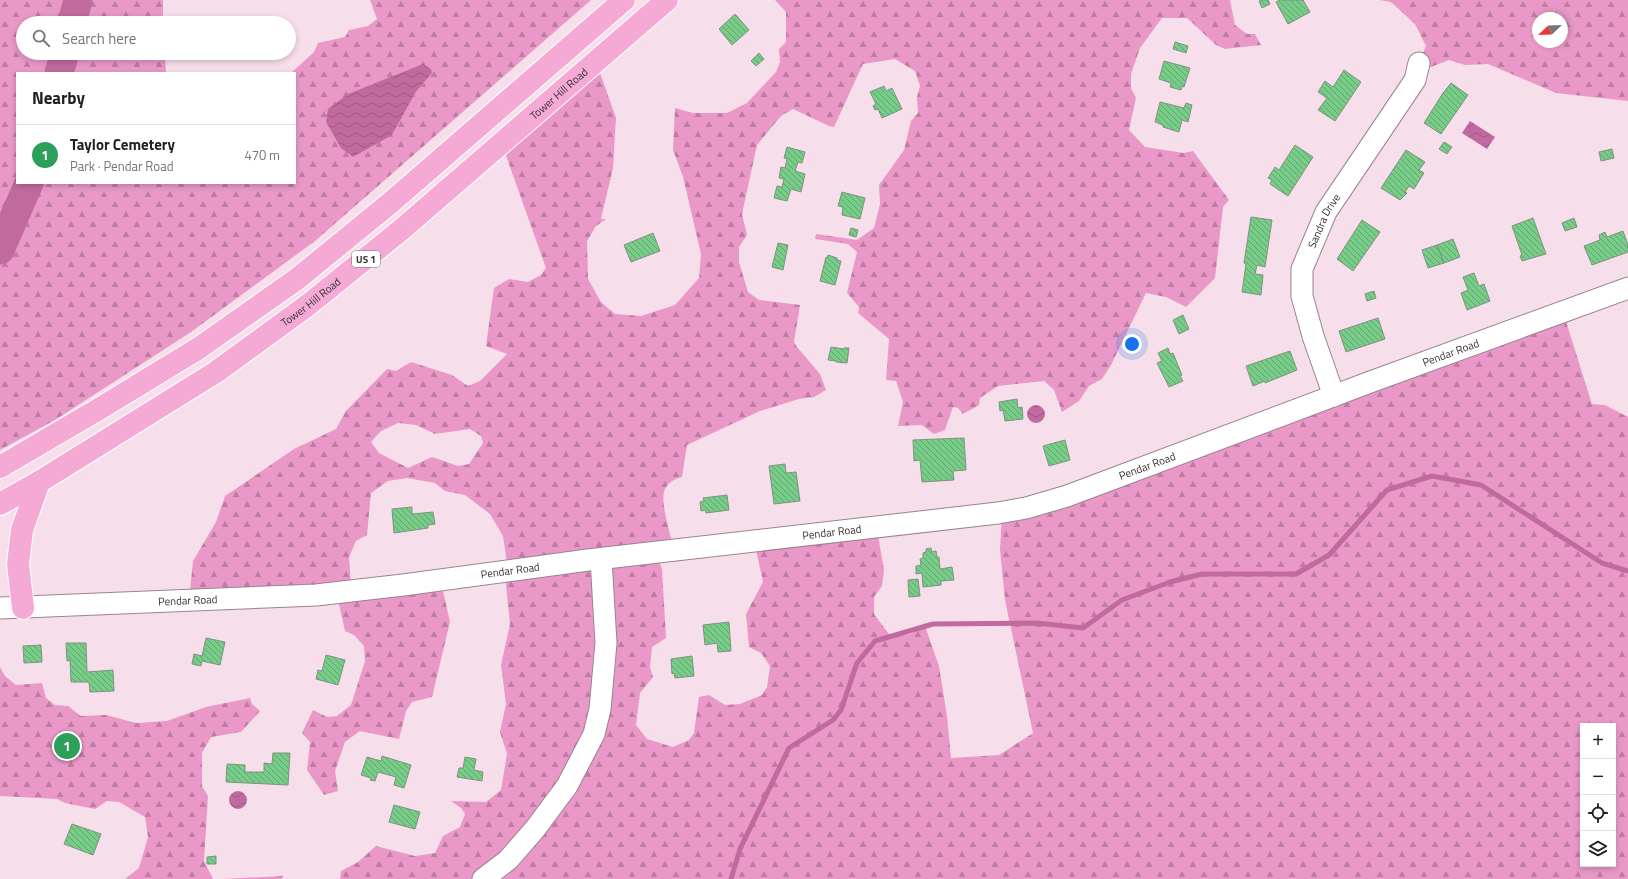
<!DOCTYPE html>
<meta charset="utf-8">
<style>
body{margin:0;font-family:"Titillium Web",sans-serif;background:#f6f6f6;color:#202124}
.controls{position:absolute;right:12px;bottom:12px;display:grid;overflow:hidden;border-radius:0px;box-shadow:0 2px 6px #0003}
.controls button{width:36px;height:36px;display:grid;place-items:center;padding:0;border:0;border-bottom:1px solid #e0e0e0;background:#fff;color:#202124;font:20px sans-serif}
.compass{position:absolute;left:1532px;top:12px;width:36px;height:36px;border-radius:50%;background:#fff;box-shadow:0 2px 6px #0003;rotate:247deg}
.you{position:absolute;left:1132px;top:344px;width:14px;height:14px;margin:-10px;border:3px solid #fff;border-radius:50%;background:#1a73e8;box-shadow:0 0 0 6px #1a73e833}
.badge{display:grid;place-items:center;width:26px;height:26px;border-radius:50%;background:#276d39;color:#fff;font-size:13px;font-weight:700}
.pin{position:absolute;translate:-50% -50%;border:2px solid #fff;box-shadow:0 1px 4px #0006}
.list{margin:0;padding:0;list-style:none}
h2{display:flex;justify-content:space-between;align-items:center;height:52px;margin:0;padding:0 16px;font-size:17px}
h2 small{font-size:13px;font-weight:400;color:#757577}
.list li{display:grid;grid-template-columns:26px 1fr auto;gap:12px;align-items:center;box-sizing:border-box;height:60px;padding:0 16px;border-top:1px solid #e0e0e0}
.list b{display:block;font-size:15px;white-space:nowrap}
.list p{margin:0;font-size:13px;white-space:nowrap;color:#757577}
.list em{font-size:13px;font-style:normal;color:#757577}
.icon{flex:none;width:22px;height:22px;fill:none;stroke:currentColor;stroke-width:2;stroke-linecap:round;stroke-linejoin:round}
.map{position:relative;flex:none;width:1628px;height:879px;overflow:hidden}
.search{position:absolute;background:#fff;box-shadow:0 2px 6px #0003;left:16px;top:16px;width:280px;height:44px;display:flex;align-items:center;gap:10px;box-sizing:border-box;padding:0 14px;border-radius:22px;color:#757577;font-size:15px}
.panel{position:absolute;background:#fff;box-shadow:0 2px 6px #0003;left:16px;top:72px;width:280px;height:112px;border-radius:0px}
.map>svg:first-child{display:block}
.forest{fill:url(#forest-firs);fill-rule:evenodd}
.water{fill:url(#water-waves)}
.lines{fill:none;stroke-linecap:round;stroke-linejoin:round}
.stream{stroke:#c16a9f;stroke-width:5}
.river{stroke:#c16a9f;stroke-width:29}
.building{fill:url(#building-back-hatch);stroke:#809182}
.minor-casing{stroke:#998490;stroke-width:23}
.highway-casing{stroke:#fff;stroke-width:24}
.minor{stroke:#fff;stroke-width:21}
.highway{stroke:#f5aad6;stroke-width:22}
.labels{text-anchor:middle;stroke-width:4;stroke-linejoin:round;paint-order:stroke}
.shield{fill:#fff;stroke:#746f72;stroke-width:1}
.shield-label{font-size:10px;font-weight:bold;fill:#393135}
.street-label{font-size:11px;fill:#393135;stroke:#fff}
</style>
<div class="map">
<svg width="1628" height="879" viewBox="0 0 1628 879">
<defs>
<pattern id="forest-firs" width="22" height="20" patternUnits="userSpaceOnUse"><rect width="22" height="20" fill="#e998c8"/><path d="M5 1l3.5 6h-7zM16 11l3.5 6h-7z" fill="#be7da3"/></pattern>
<pattern id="water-waves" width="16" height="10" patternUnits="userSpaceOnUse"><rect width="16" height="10" fill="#c16a9f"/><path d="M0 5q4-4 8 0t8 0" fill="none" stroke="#9e5882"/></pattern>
<pattern id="building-back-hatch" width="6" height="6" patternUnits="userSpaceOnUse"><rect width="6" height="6" fill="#77cc87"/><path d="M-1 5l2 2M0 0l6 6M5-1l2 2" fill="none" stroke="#63a66f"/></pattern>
</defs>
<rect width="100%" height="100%" fill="#f6dfeb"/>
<path class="forest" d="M0,0h163v23h-140v30h142l1,20h-149v110h278v-110h-4l23,-21 4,-9 27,-6 4,-7 19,-4 9,-7 -7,-19h221l-276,241 -124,91 -136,88 -55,30zM432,73l-16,19 -24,43 -51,13z
M775,0h455l5,25 12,9h8l6,11 -36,4 -9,-4 -29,-27h-25l-22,30 -9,26v14l5,10 -7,32 16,17 39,6 9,-2 36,49 -6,7 -8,71 -29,29 -20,-10 -20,-4 -35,72 -9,14 -13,7 -10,15 -17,11 -8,-22 -10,-9 -46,5 -18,12 -1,7 -16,9 -5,-6 -5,-1 -8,23 -11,4 -12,-9 -24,1 5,-24 -7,-21 -10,-1 3,-41 -31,-26 1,-6 -12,-14 10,-41 -9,-8 -33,-5 1,-5 41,6 17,-12 6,-24 -1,-19 25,-35 7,-29 7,-8 -1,-16 3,-11 -5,-15 -20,-12 -32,5 -29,63 -5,-1 -36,-17 -12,7 -24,29 -15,69 5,21 -8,12v15l9,30 11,8 41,5 -6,37 3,5 23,27 6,16 -12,7 -15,2 -39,12 -73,34 -5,32c-8,2 -13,5 -17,12 -6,10 6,48 9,60l-17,7 5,13 4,69 -14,9 -2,20 3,10 -13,16 -4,32 11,14 26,8 16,-7 5,-7 5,-36 10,-2 16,10 15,-1 22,-9 5,-8 3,-21 -9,-13 -12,-6 -3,-33 17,-32 -8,-37 122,-15 7,40 -2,16 -8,11v17l15,20c18,2 23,3 35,-11l15,43 8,50 4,42 48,-3 34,-22 -28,-133 -5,-50 2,-37 561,-201 29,92 13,1 23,12v462h-1288l1,-8 17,-9 18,-16 39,10 20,-3 8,-17 17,-9 5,-13 -4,-6 -10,-7 35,1 15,-12 6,-36 -7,-22 6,-28 -5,-39 9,-41 -5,-49 2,-12 -4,-27 -13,-22 -25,-19 -20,-4 -10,-8 -28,-5 -19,3 -17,12 -4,42 -11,6 -7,16 2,28 90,-3 9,40 -18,75 -20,5 -6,9 -7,28 -39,-8 -15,11 -10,29 3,20 -14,4 -17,-25 3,-28 -8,-9 11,-23 14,7 10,-1 14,-11 14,-44 -1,-15 -10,-11 -9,-4 -8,-36 -147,-4 3,-30 23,-39 9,-26 69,-47 42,-20 10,-18 41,-42 9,2 15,-9 41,13 16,11 12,-5 27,-27 -21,-8 8,-58 15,-9 19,3 13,-7 5,-7 -42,-118 95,-80 17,48 -3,50 -12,51h5l-10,7 -9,15 1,38 13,23 14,12 26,2 34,-11 24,-27 2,-24 -18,-77 -10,-27 2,-42 18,5h34l20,-10 29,-31 4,-10 -1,-13 7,-7v-30zM398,423l18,2 19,9 35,-5 11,7 2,7 -14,21 -11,2 -26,-9 -24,11 -29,-15 -8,-11 10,-11zM1583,726h30v138h-30z
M1379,0h249v101l-72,-8 -68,-29 -23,1 -16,-5 -31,12 1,-9 7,-17 -11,-22 -24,-22zM1538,18h24v24h-24z
M0,667l5,9 11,9 26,-2 4,15 9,7 13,1 13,10 25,-1 30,8 31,-2 39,-14 44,-9 2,6 8,7 -19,21 -30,5 -9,16v33l6,10 -4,65 9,18h-88l14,-11 9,-31 -3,-20 -26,-15 -12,-1 -12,8 -30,-6 -8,-4 -57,-3z
M283,876l-1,3h-60z"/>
<path class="water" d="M423,64l8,5 1,4 -16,19 -24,43 -39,22 -12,-9 -15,-26 2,-13 20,-15z
M1470,121l25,16 -8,12 -25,-16z
M1027 414a9 9 0 1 1 18 0a9 9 0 1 1-18 0Z
M229 800a9 9 0 1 1 18 0a9 9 0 1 1-18 0Z"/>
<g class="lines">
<path class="stream" d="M731,879l9,-30 49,-101 44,-28 8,-10 16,-47 18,-22 58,-17 104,-1 46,5 39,-28 48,-18 32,-8h94l33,-19 58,-65 45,-14 49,9 121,78 26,8"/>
<path class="river" d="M72,23l6,-23
M59,73l6,-20
M0,250l29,-67"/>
</g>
<path class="building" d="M1261,0h7l2,4 -8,4 -3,-7z
M1280,0h23l7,12 -22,12 -12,-22z
M735,14l14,16 -17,15 -13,-16z
M1175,42l13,4 -2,7 -13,-4z
M759,53l5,6 -8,7 -5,-5z
M1164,61l26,7 -6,19 -2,-1 -1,4 -11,-3 1,-4 -12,-4z
M1344,70l17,12 -26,39 -17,-11 9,-12 -9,-6 7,-11 8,6z
M1451,83l17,12 -27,39 -17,-11 19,-30z
M884,86l2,5 6,-3 10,21 -20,9 -4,-9 -3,1 -2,-4 3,-2 -6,-12z
M1160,102l24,6 2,-5 6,2 -4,17 -6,-2 -3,12 -16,-5v-2l-8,-3z
M1444,142l8,5 -5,7 -8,-5z
M1295,145l18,12 -25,39 -18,-12 2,-4 -4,-2 7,-11 4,3z
M787,147l18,5 -3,11 -4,-1 -3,9 10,3 -4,18 -10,-3 -4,12 -13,-3 3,-12 5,1 2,-8 -5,-1 2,-11 4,1 2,-9 -3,-1z
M1612,149l2,9 -13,3 -2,-9z
M1406,150l19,12 -6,8 5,3 -10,16 -5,-3 -4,6 2,1 -7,7 -19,-12z
M842,192l23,6 -5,21 -18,-4 1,-8 -5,-1z
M1251,217l21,3 -7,47 -8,-2 -2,9 8,1 -2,20 -19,-3 4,-28 -2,-1z
M1533,218l13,36 -24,7 -2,-5 2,-1 -10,-29z
M1574,218l3,9 -12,4 -3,-8z
M1362,220l18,12 -27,39 -16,-12z
M851,228l7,2 -2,7 -7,-2z
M1623,231l5,14v7l-36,13 -8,-19 16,-6 -1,-5 6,-3 2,5z
M653,233l7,18 -29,11 -7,-17z
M1453,239l7,18 -16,6 -7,-18z
M778,243l10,2 -5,25 -11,-3z
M1437,245l7,18 -16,5 -6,-18z
M828,255l9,3v2l4,1 -6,24 -15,-4 6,-24 1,1z
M1474,273l5,13 5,-2 6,17 -23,9 -6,-17 7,-3 -5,-13z
M1374,291l2,7 -9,3 -2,-7z
M1183,315l6,14 -10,5 -6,-14z
M1378,318l7,21 -39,13 -7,-21z
M831,347l13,2v-1h5l-2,15 -11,-1v-1l-8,-1z
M1168,348l2,6 3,-1 9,22 -2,1 3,5 -14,6 -12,-24 5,-2 -4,-8z
M1290,351l7,19 -32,13v-2l-12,5 -7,-20z
M1017,399l1,9 4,-1 1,12 -18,2 -2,-11 -3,1 -1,-9z
M964,438l2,32 -13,1 1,9 -32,2 -2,-22 -6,1 -1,-21z
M1065,440l5,20 -21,6 -6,-20z
M785,464l1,9 10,-1 4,29 -26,3 -5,-38z
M727,495l2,15 -23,3 -1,-3 -4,1 -1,-9 4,-1 -1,-3z
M412,507v7l21,-2 2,12 -7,1v3l-34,5 -2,-24z
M931,548l1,4 4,-1 1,6h2l1,12 12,-2 2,13 -13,1v4l-18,2 -1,-14 -6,1v-8l5,-1 -1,-6 3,-1v-5l3,-1v-3z
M918,579l2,17 -11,1 -1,-17z
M729,622l2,29 -13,1 -1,-9 -12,2 -2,-20z
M206,638l19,4 -5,23 -18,-4 -1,5 -9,-2 2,-10 8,2z
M66,643h20l1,29 26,-2 1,21 -24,1 -1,-10h-18l-1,-22 -3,1z
M41,645l1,17 -18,1 -1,-17z
M326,655l19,5 -7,25 -22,-6 2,-9 4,1z
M692,656l2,20 -19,2 -1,-5 -2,1 -1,-15z
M273,753h17l-2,32 -62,-3 1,-18 18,1v7h19v-9l8,1z
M382,756l29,9 -7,23 -10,-3 2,-8 -18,-5 -3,9 -5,-1 1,-2 -10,-3 6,-18 14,4z
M465,757l11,2 -2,11 9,2 -1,9 -25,-4 2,-9h4z
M394,805l26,7 -5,17 -26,-7z
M72,824l29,10 -8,21 -29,-11z
M216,856v8h-9v-7z"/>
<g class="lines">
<defs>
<g id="minor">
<path id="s1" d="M1334,396l-21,-60 -11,-40v-27l24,-57 89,-132 4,-17"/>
<path id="s2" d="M0,608l316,-13 87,-10 185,-25 410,-47 28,-5 41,-12 306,-115 255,-93"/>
<path d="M483,879l25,-19 27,-31 32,-43 27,-52 6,-25 6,-66 -5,-84"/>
</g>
<g id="highway">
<path d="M0,467l99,-58 100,-61 98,-69 92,-75 235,-204"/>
<path id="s3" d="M0,504l39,-22 177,-110 92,-67 93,-75 266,-230"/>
<path d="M23,608l-5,-44 4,-34 17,-48"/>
</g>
</defs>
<use href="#minor" class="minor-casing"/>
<use href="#highway" class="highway-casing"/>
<use href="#minor" class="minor"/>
<use href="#highway" class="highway"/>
</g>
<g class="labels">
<rect class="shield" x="352" y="251" width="28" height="16" rx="3"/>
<g class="shield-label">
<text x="366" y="263">US 1</text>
</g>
<g class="street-label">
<text dy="4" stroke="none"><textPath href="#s3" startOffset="695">Tower Hill Road</textPath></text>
<text dy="4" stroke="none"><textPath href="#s1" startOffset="185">Sandra Drive</textPath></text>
<text dy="4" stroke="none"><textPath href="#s3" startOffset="371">Tower Hill Road</textPath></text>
<text dy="4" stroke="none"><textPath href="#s2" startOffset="1484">Pendar Road</textPath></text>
<text dy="4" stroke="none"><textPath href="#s2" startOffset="1160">Pendar Road</textPath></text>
<text dy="4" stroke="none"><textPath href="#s2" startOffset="836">Pendar Road</textPath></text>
<text dy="4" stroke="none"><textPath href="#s2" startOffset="512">Pendar Road</textPath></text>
<text dy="4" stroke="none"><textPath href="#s2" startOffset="188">Pendar Road</textPath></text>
</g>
</g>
</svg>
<div class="controls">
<button>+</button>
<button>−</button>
<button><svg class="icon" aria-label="locate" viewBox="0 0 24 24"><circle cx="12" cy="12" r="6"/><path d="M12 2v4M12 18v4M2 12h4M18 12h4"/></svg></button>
<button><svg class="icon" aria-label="layers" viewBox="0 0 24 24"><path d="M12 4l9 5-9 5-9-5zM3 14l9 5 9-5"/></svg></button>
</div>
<svg class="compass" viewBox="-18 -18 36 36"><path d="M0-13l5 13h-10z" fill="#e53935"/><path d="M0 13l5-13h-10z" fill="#757577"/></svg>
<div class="you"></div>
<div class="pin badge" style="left:67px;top:746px;background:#2e9e5b">1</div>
<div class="search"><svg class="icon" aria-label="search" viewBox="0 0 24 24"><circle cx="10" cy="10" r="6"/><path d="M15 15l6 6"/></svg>Search here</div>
<section class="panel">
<h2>Nearby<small></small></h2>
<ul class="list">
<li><span class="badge" style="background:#2e9e5b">1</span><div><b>Taylor Cemetery</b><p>Park · Pendar Road</p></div><em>470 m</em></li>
</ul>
</section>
</div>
